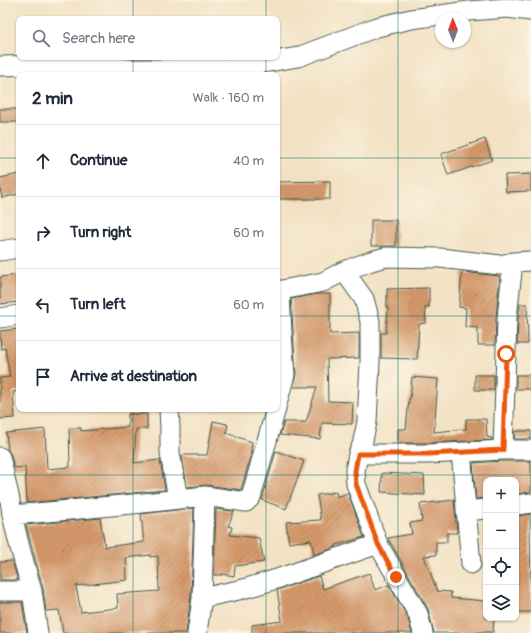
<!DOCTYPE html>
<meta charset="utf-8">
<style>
body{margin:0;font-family:Pangolin,sans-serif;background:#f2f2f3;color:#1f2937}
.controls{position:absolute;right:12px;bottom:12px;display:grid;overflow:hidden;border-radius:8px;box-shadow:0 1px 3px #0004}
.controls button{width:36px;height:36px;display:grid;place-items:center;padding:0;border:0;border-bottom:1px solid #e0e1e3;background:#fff;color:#1f2937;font:20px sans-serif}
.compass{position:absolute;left:435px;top:12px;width:36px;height:36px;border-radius:50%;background:#fff;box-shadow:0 1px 3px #0004;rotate:359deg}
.stop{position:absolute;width:12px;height:12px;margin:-9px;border:3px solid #ea580c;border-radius:50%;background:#fff}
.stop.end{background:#ea580c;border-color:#fff;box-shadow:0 1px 4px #0008}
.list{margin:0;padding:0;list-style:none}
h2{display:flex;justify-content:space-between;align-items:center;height:52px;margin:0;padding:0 16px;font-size:17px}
h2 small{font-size:13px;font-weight:400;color:#747a83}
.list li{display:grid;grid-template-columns:26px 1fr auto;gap:12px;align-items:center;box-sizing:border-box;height:72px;padding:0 16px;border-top:1px solid #e0e1e3}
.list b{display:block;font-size:15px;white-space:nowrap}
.list em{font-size:13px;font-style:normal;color:#747a83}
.icon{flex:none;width:22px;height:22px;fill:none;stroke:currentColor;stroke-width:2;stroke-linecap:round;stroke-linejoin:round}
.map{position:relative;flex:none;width:531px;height:633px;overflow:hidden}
.search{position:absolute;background:#fff;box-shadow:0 1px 3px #0004;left:16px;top:16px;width:264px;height:44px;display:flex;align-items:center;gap:10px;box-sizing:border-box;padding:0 14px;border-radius:8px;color:#747a83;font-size:15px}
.panel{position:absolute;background:#fff;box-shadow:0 1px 3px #0004;left:16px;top:72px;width:264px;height:340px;border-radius:8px}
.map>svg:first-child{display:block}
.building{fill:url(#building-hatch);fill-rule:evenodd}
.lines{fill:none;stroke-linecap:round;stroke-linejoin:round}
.minor-casing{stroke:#3f5649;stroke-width:21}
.minor{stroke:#fff;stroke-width:19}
.route{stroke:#ea580c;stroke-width:5}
.grid{fill:none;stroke:#0f766e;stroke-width:1;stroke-opacity:0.55}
</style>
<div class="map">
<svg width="531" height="633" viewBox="0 0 531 633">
<defs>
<pattern id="building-hatch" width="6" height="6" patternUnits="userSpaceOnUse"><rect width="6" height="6" fill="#d5996b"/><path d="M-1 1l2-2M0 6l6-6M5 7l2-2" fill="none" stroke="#ac7e59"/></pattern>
</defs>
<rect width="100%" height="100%" fill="#fcf5e5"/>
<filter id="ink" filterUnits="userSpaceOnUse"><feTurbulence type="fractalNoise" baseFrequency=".025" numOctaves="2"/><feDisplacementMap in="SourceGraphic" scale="8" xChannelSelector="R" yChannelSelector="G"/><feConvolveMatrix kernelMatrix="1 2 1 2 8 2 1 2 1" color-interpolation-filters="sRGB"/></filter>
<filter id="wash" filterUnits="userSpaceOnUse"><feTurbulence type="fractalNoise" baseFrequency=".012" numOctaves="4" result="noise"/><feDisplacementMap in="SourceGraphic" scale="16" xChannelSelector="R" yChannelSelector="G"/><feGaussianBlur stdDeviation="0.9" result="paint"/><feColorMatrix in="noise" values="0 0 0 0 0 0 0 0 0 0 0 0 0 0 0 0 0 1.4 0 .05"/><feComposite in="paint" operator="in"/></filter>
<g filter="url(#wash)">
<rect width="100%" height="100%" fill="#f2e1c2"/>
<g id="blocks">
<path class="building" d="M0,109h19v13h-19z
M485,139l7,21 -44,15 -7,-21z
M19,174v20l-17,4 -2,-10v-10z
M531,174v17l-25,1 -1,-17z
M330,181v18h-53v-17z
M371,220h25v26h-25z
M462,272l38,4 -4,41 -1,28h-17v-17l-13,-1 1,-19 -7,-1z
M19,275v27l-19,2v-27z
M429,288v19h-4l1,16 -7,1 -2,35 -36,-1v-25h5l2,-25h-1v-19z
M318,294h12v40l29,-1v25l-32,1 1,42 25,1 -1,22 -30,-1 -2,16 -40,-4 4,-13h22l11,-35h-24l3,-13 -5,-75z
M520,304h7l1,40h-11l1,-25z
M17,329l2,17v45l-6,1 2,26 -15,1v-41l10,-1 -5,-29 -4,1 -1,-18z
M475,375h19v15h-19z
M516,375h15v14h-15z
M412,377l26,2 -4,53 32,-3v-10h20l1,18 5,1v2l-64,3h-30v-14h8l3,-30h1z
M128,414h19v15h-11l-2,34 26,-3 5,30 -138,13 -2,-36 -11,1 -3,-13 -3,-5 -2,-17 39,-4 2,40 23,-2 -1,-39h12v3l47,-4z
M213,421l14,3 -1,1h2l-2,8 26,9 -2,17 -9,31 -35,-5 -19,2 -5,-32h25z
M515,431h16v8h-17z
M276,451l28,10 -18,48 -24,-9z
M503,461h28v31l-15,2v-14h-30v18l-10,1 -3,-36z
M382,473l42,2 1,20 -44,-3z
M336,492l1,5 11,-4 16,44 -28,8v2l-22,8 -3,-15 -22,3 -3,-21 35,-2 -4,-25z
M454,500l3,33h-10v9h-11v13l-12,1 13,35 14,1v6l35,3v17h8l-1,14h-16v1h-43l-6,-24 -40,-71 24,-4 -2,-11 12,-2 -2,-17z
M194,508l-3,89 -5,36h-123l-4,-23 -13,1 -3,-23 -17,-63 74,-7 5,29 39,-5 -3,-28zM150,555v2l8,-1 1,35 -42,3 1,14 -37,4 -5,-26 51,-6 -1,-22z
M216,509l18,2 -6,15 4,1 -2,8 29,3 5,24 -29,4 -1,10 -12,-2v1h-8z
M530,514l1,98h-15l1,-96z
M12,561l6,19h-18v-18z
M369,573l6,17 14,-5 19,33 4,15h-160v-8l30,-4 -5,-31 42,-14 4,13z
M0,602h22l5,31h-27z"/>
</g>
</g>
<g filter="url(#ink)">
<use href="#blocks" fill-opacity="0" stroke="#3f5649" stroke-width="1"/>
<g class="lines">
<defs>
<path id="minor" d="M0,66l43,-1 69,1 17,3h12l83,-1 16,-1 58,-10 79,-30 34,-8 58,-8 38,-3 24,3
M0,251l19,-3
M344,271l20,28 6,22v41l-3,60 -5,23 -4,9 -3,17 1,13 22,60 40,70 5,19
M277,291l46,-9 21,-11 27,-10 15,-4 54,1 60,7 13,-3 18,-1
M0,318l19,-3
M277,404l8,-29 -3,-41 -2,-44
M169,409l1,19v25l8,46
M503,450l4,-132 6,-56
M461,452l10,112
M358,454h70l75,-4h28
M0,457l10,43 2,15 7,29 13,47 6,42
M516,505l15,-2
M466,511l20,-2
M12,515l47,-4 94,-9 52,-6 41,6 5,-5 25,-88
M0,591h32
M202,598l41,-9 37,-11 98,-34
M197,633l5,-35 3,-102"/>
</defs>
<use href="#minor" class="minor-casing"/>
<use href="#minor" class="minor"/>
</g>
</g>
<g class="lines" filter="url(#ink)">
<path class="route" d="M396,577l-18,-33 -22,-60 -1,-13 3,-17h70l75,-4 3,-96"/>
</g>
<path class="grid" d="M133,0v19M266,0v19M398,0v633M133,57v18M266,57v18M0,158h19M277,158h254M0,316h19M277,316h254M133,409v224M266,409v224M0,475h531"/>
</svg>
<div class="controls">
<button>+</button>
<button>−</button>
<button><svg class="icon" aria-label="locate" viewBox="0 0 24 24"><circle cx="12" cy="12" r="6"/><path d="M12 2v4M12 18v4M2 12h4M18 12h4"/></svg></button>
<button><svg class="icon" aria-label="layers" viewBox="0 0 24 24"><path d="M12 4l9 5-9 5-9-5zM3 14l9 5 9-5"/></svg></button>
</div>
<svg class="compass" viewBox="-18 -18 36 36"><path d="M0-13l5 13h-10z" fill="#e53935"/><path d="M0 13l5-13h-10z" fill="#747a83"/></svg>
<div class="stop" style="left:506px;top:354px"></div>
<div class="stop end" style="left:396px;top:577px"></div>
<div class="search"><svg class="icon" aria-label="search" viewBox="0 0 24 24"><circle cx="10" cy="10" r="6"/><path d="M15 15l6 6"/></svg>Search here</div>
<section class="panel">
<h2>2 min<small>Walk · 160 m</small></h2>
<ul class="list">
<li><svg class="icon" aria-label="ahead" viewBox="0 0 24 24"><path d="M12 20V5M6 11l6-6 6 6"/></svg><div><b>Continue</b></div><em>40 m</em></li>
<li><svg class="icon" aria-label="right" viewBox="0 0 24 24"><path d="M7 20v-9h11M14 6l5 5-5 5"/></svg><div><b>Turn right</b></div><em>60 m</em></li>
<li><svg class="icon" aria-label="left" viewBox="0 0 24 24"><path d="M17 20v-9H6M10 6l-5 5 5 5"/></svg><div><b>Turn left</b></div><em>60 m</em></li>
<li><svg class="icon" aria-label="arrive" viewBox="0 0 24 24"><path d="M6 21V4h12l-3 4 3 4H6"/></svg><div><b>Arrive at destination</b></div></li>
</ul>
</section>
</div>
